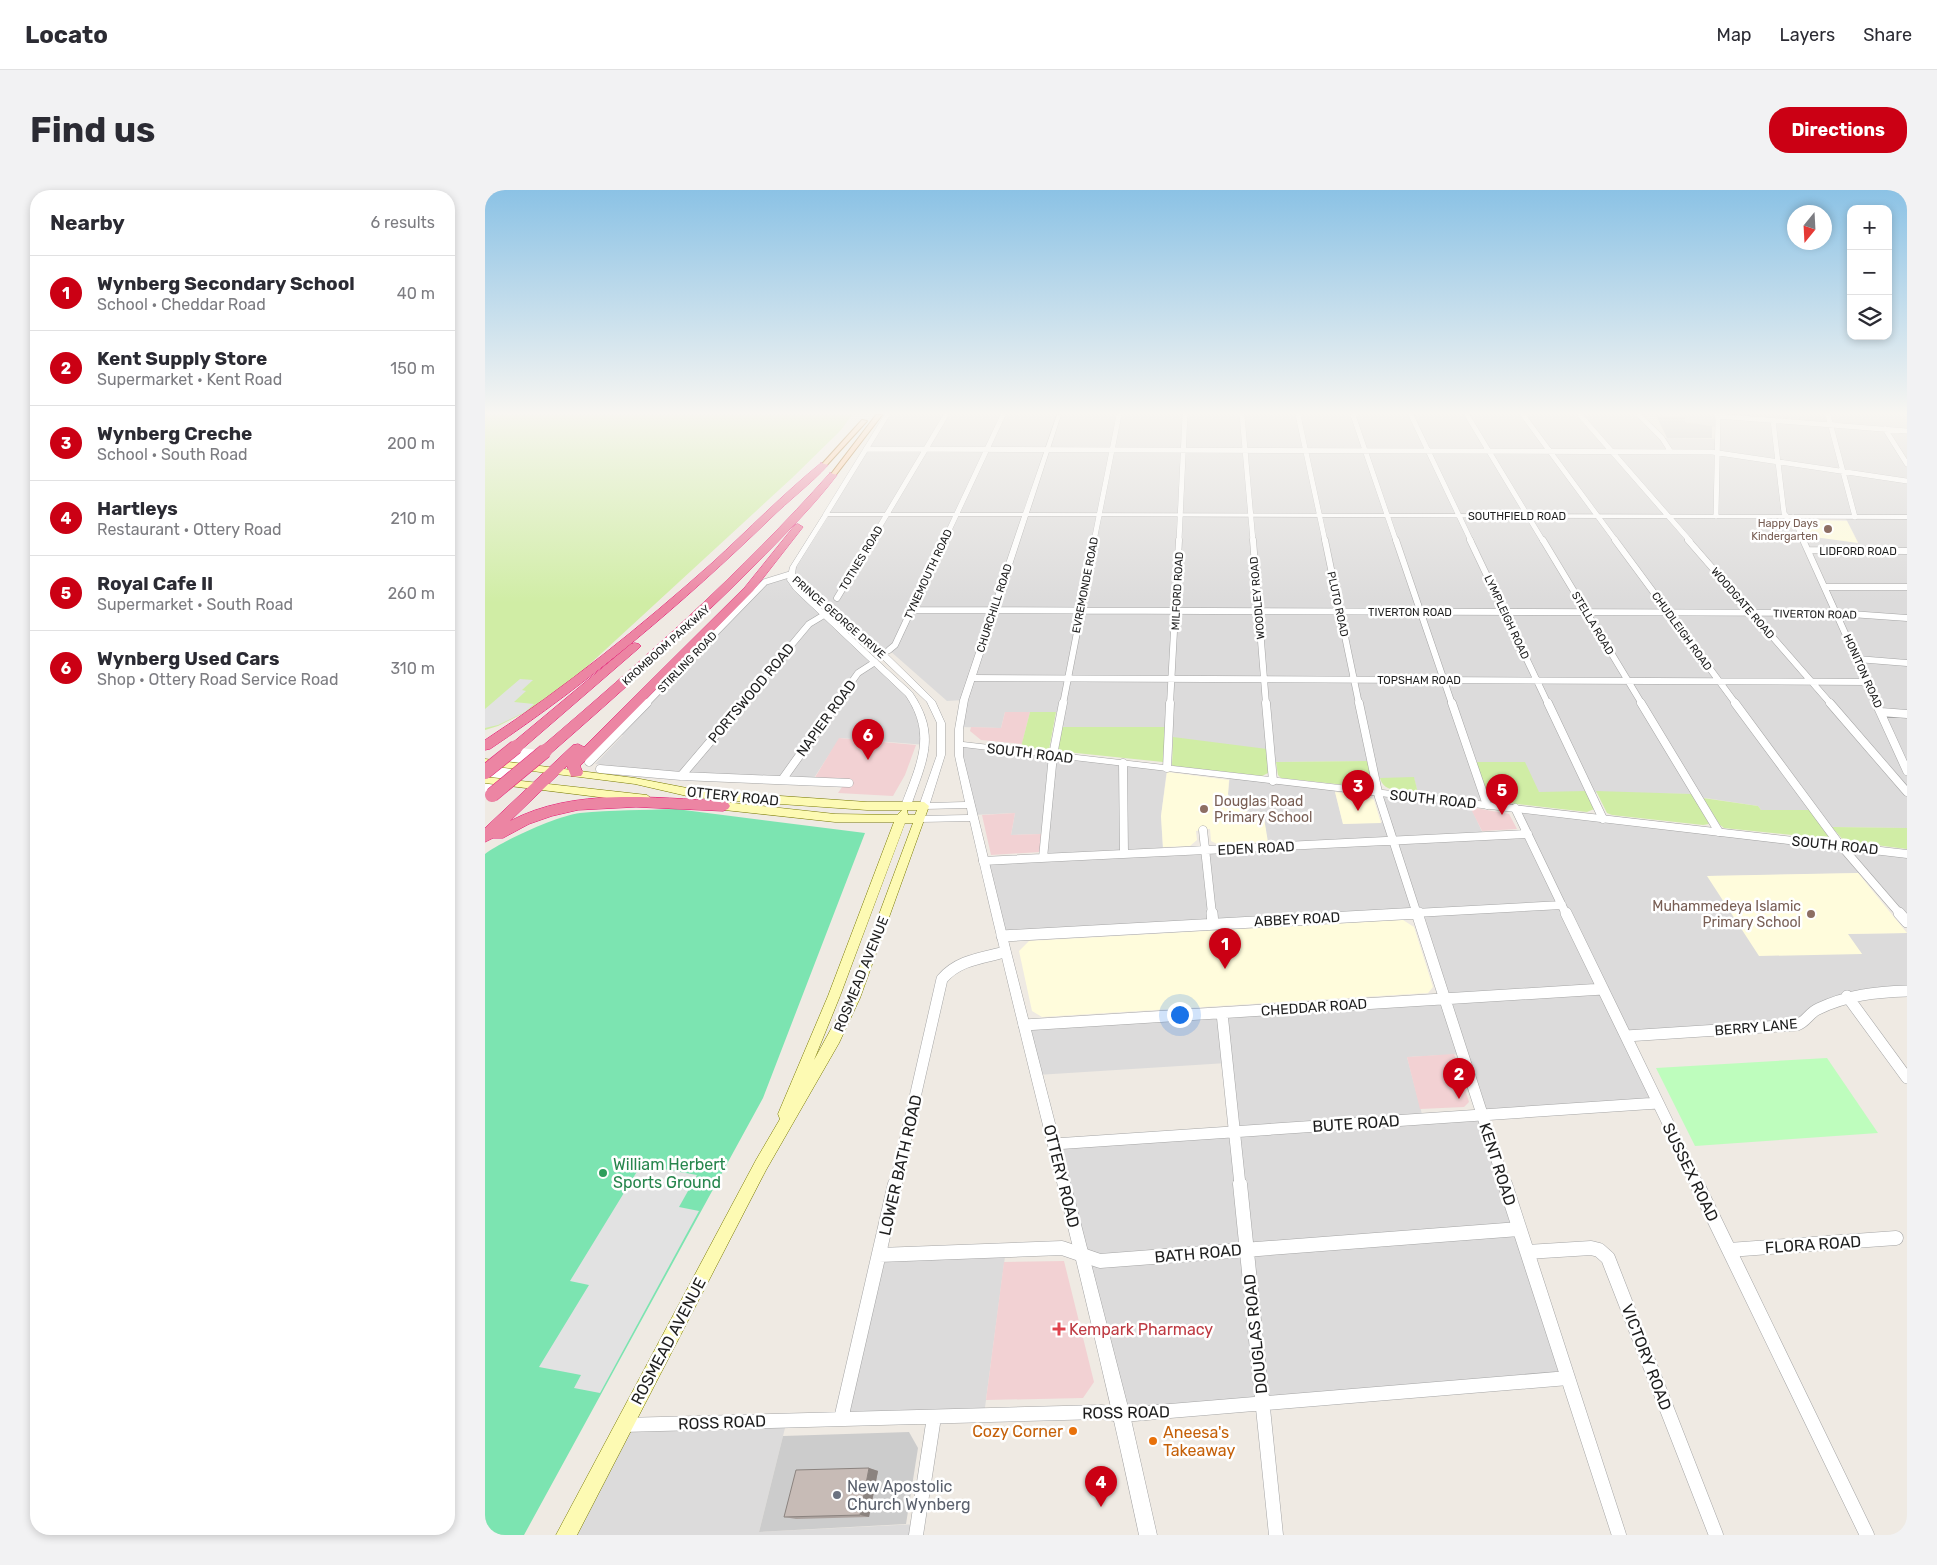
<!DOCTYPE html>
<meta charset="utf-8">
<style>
body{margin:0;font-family:Rubik,sans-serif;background:#f2f2f3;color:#2b2b33}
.controls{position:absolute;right:15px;top:15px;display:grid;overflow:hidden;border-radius:10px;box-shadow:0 2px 8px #0003}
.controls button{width:45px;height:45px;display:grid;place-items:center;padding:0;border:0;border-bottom:1px solid #e1e1e2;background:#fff;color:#2b2b33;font:25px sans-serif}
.compass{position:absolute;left:1302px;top:15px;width:45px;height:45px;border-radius:50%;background:#fff;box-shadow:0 2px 8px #0003;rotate:198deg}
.you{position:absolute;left:694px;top:824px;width:18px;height:18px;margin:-12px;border:4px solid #fff;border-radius:50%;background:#1a73e8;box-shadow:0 0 0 8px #1a73e833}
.badge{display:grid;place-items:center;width:32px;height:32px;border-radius:50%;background:#cb0014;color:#fff;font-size:16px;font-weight:700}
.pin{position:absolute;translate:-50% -41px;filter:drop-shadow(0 1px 2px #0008)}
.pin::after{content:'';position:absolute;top:26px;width:18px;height:15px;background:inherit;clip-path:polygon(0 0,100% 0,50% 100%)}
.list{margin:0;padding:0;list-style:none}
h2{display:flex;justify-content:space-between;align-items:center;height:65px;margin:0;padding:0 20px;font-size:21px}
h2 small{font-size:16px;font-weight:400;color:#7c7c81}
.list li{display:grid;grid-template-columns:32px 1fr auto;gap:15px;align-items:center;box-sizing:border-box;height:75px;padding:0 20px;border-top:1px solid #e1e1e2}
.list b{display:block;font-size:19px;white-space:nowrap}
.list p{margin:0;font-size:16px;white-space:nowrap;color:#7c7c81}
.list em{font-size:16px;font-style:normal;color:#7c7c81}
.icon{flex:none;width:28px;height:28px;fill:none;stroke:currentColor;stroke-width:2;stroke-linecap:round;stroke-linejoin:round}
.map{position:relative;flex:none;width:1422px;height:1345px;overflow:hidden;border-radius:20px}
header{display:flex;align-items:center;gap:30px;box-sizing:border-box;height:70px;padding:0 25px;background:#fff;border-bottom:1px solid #e1e1e2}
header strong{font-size:24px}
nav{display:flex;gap:28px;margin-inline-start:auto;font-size:18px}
.intro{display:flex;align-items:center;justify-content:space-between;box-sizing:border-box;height:120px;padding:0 30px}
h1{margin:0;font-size:35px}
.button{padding:12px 22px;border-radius:20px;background:#cb0014;color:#fff;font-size:18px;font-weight:700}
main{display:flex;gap:30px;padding:0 30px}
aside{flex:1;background:#fff;border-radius:20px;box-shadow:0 2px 8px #0003}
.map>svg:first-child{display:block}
.residential{fill:#dcdbdb;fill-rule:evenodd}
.commercial{fill:#f2d1d3}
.education{fill:#fffcdc}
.religious{fill:#ccc}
.grass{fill:#d0eda5}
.park{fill:#befdbd}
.pitch{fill:#7ce4b1}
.parking{fill:#e2e2e2}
.pier{fill:#fff}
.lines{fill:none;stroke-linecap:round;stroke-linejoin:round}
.minor-far4-casing{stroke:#a5a5a5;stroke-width:5.5}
.minor-far3-casing{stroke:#a5a5a5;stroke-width:7}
.minor-far2-casing{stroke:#a5a5a5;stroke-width:9}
.minor-far1-casing{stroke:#a5a5a5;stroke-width:12}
.minor-casing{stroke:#a5a5a5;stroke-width:15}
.tertiary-casing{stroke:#a5a5a5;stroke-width:1}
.secondary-casing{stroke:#787900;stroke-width:1}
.primary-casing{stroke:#975600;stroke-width:2}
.motorway-casing{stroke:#e41973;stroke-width:1}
.minor-far4{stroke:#fff;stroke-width:5}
.minor-far3{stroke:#fff;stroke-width:6}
.minor-far2{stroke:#fff;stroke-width:8}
.minor-far1{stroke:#fff;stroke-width:11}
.minor{stroke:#fff;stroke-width:14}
.tertiary{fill:#fff;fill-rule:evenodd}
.secondary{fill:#fdfab3;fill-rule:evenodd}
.primary{fill:#ffc898;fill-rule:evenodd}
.motorway{fill:#ec85a3;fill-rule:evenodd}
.motorway-bridge-casing{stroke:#e41973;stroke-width:15;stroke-linecap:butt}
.motorway-bridge{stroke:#ec85a3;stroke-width:14}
.wall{fill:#aba19d}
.shaded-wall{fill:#8b837f}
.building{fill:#c7bbb6;stroke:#8b837f}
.education-dot{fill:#8d6e63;stroke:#fff;stroke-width:2}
.leisure-dot{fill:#2e9e5b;stroke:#fff;stroke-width:2}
.health-dot{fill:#e0444e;stroke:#fff;stroke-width:2}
.food-dot{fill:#e8710a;stroke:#fff;stroke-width:2}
.worship-dot{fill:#6b7280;stroke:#fff;stroke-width:2}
.labels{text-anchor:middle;stroke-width:5;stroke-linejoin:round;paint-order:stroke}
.far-street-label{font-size:11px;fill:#1e1e1e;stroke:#fff}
.far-education-label{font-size:11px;fill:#785e54;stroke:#fff;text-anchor:end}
.street-label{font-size:14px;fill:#1e1e1e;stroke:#fff}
.education-label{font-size:14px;fill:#785e54;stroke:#fff;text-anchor:start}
.near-street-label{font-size:16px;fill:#1e1e1e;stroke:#fff}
.near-leisure-label{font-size:16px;fill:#27864d;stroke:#fff;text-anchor:start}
.near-health-label{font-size:16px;fill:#be3a42;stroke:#fff;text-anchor:start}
.near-food-label{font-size:16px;fill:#c56008;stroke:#fff;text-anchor:end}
.near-worship-label{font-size:16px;fill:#5b616d;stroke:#fff;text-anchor:start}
</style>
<header>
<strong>Locato</strong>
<nav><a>Map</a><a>Layers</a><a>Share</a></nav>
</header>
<div class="intro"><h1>Find us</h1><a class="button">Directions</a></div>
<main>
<aside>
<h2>Nearby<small>6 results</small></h2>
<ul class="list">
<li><span class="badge">1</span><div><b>Wynberg Secondary School</b><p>School · Cheddar Road</p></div><em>40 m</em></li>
<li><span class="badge">2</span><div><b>Kent Supply Store</b><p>Supermarket · Kent Road</p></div><em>150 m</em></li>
<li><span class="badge">3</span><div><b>Wynberg Creche</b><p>School · South Road</p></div><em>200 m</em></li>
<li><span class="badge">4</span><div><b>Hartleys</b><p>Restaurant · Ottery Road</p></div><em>210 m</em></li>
<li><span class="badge">5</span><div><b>Royal Cafe II</b><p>Supermarket · South Road</p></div><em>260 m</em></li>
<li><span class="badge">6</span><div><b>Wynberg Used Cars</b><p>Shop · Ottery Road Service Road</p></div><em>310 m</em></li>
</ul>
</aside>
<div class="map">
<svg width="1422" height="1345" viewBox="0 0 1422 1345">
<rect width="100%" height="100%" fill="#efeae3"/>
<path class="residential" d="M402,225h752l23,23 54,1 1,-12 -32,-5v-4l-7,-2v-1h229v413l-79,-1 -12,-17h-55l-3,-4 -59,-9 -3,-3 -157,-2 -66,-30 15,43 -19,-2 15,33 44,-2 -12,-26 391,45v69l-41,-49 -158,3 154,78 -15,-20 60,-1v58l-46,1 -56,28 -179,16 32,66 -175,12 86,264 -447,36 -67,-271 180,-12 -8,-68 -190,12 -12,-51 420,-26 -28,-86 -415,23 -19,-74 61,-3 2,-24 -35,1 4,-22 -42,2 -14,-71 208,24 -6,48 2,36 105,-5 -5,-35h-16l-15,-6v-7l-3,-1 -1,-4 2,-19 104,12 9,37 45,-2 -9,-30 40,5 -5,-19h-38l-4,-17 -100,1 -67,-19 -36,-6 -111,-10 2,-15h-55l-4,16 -42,-1 5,-27 -17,1 -58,-51 -7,3 -91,-79zM1309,327h51l13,25 -56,-7zM979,864l18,60 -59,4 -16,-61z
M305,384v6l120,113 16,52 -86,-7 -28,43 -130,-6 -87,-11 28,-29 -5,-1 148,-152z
M521,1059l-22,166 -142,3 38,-164z
M302,1230l-28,112 159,-8 -2,11h-349l58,-111z"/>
<path class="commercial" d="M520,522h25l-8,32 -41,-4 -11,-9 1,-4 30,1z
M354,548l77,7 -11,30 -12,21 -55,-3 8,-12 -32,-2z
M985,617l39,7 8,15 -35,2z
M530,623l-4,22 30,-1 -1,18 -49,3 -9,-40z
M969,864l15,48 -5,5 -44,2 -13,-52z
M579,1071l30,121 -11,16 -97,2 18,-138z"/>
<path class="education" d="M1320,330l42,1 11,22 -51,-7 -5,-13z
M682,582l62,8 -1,14 1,4h2l1,7h14l1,7h16l5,30 -51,2 -6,-3 -1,-12 -14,2 1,9 -7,6 -27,1 -2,-31z
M850,602l32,4 7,4 7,23 -38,1z
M1373,683l49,60 -59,1 14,20 -103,2 -52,-80z
M918,730l11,7 19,60 -5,6 -386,24 -10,-6 -13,-60 10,-10z"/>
<path class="religious" d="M1171,225l29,2v5l27,4v12h-45z
M424,1242l9,16 -12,76 -147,8 24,-96z"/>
<path class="grass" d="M0,225h367l-11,15 -49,48 -213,196 -47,35 -34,17 -13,4z
M545,522h26l-7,38 -28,-3z
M577,537h104l-3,35 -106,-11z
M688,547l94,12 1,24 -6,3 -88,-10 -2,-1z
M883,571l4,22 -8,4 -83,-9 -3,-3 -2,-13z
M991,572h49l14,30 47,-1 8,18 -7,3 -87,-10 -12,-5z
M929,587l4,16c-13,-2 -35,0 -38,-15z
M1111,601l96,3 17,30 -6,1 -91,-10 -5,-2z
M1218,608l55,8 3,4h49l20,29 -106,-11 -4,-3z
M1347,637l75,1v21l-63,-8z"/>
<path class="park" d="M1342,868l51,75 -183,13 -39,-78z"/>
<path class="pitch" d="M191,619l189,24 -102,265 -239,437h-39v-681c19,-14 72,-38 95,-41 31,-3 64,-3 96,-4z"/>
<path class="parking" d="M35,489l13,1 -11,10 4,1 -12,11 20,2 -9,8 -27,13 -13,3v-19z
M156,975l56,10 -18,32 20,4 -99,182 -26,-5 7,-13 -42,-8 50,-82 -19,-4z"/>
<path class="pier" d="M22,556l45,6 -51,45 -16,-3v-30z"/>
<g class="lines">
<defs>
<path id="minor-far4" d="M757,225l11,126
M813,225l27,126
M868,225l43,126
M926,225l60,126
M982,225l76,126
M1038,225l93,126
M1095,225l110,126
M1154,225l23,23 9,14
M1343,225l27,102
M1232,226l190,15
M1288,230l11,93 3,4
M1400,239l22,35
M381,259l846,3 195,29
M341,324l61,-99
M1231,326l2,-101
M1308,327l11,24
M386,351l75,-126
M459,351l59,-126
M609,351l25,-126
M694,351l6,-126"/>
<path id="minor-far3" d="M768,350l13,164
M840,350l34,164
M911,350l56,164
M985,350l78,164
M1058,350l99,164
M1130,350l121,164
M1203,350l143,164
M1318,350l74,164
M1323,360l99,1
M1340,397h82
M352,408l35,-58
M427,420l925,3 70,5
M404,460l6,-5 49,-105
M1372,469l50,4
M486,488l897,4
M161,514l119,-122 26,-8
M257,514l67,-80 15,-9
M351,514l22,-31 17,-11
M578,514l32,-164
M685,514l9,-164"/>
<path id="minor-far2" d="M781,513l7,78
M874,513l20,94 38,117
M967,513l35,102
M1063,513l55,116
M1156,513l78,129
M1250,513l102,138 63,73
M1345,513l77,89
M1391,513l31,68
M1396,522l26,2
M104,572l58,-59
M638,573l1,91
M682,578l3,-65
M115,579l81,7 168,7
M196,586l62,-73
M297,590l55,-77
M1030,618l51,106
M718,640l9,84
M558,668l10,-103 10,-52
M498,671l545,-27
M912,724l165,-9"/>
<path id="minor-far1" d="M727,723l1,11
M932,723l88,272
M1081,723l132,272
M1414,723l8,9
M517,746l417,-23
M1362,806l60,82
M737,823l18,172
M539,835l579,-36
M1141,846l171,-11c9,-3 12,-12 21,-16 29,-14 58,-17 89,-18
M569,954l604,-41
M410,995l47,-206c16,-19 40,-21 63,-27"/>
<path id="minor" d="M755,994l36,351
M1020,994l114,351
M1212,994l170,351
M1244,1060l167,-12
M1042,1062l64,-4 8,2 9,8 108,277
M394,1065l183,-7 38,13 419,-32
M356,1229l54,-235
M138,1235l478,-13 21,3 446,-37
M431,1345l18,-118"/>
<path id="tertiary" d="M572,225h4l-32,98 878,2v4l-879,-3 -60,184 -5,29v13l944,108v8l-944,-111v9l48,196 119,463 27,120h-18c-50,-239 -115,-475 -169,-714l-50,1 -5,-3 5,-3 48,-1 -1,-7 -43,1 -5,-3 18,-51v-32l-10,-21 -49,-47 -85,-75 6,8 113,104c30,44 14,69 -1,114l-2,2h-6l-2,-2c15,-41 32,-70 5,-110l-112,-106 -7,-10 3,-13 34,-54h199zM343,326h194l-62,184 -5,29v27l10,46 -35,1 15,-48v-32l-10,-22 -51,-50 -89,-77 1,-7z"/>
<path id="secondary" d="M0,569l150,19 52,10 36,4 144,10h57l5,4 -69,192 -21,45 -73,127 -189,365h-21l200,-375 24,-41 -2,-5 50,-118 66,-174h-59l-120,-13 -5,-4 5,-4 120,13 62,1 5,-5h-35l-144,-10 -36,-4 -52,-12 -150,-19zM419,620h13l-2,5h-7l-1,-5zM420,633h8l-65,175 -34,62 26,-64z
M0,587l162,18 5,4 -5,4 -162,-20z"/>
<path id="primary" d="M391,225h6l-47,61h-4v-2z
M377,230l5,1 -41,45h-4v-2z"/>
<path id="motorway" d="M336,273l7,2c-16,18 -40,36 -58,54 -87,84 -180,163 -280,230l-5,1v-10c81,-53 155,-113 227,-177 36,-33 71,-69 109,-100z
M345,283l7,2c-24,32 -54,61 -82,90 -66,66 -135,128 -205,189h-10l-2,-3 2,-3c102,-87 201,-175 290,-275z
M313,334l5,3 -50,64 -173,175 3,7 -2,3h-10l-4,-10 -57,55c64,-34 144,-23 213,-20l5,2 2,3 -2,3 -5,2 -87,-4 -58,3 -26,6 -23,8 -26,14h-10l-8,4v-14l88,-83 5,-1 6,3 161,-160 50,-62z
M150,453l4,1 2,2 -2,2 -118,102h-10l-2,-3 2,-3 120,-100z"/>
</defs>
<use href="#minor-far4" class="minor-far4-casing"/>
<use href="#minor-far3" class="minor-far3-casing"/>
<use href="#minor-far2" class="minor-far2-casing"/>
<use href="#minor-far1" class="minor-far1-casing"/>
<use href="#minor" class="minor-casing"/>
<use href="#tertiary" class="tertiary-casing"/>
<use href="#secondary" class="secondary-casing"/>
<use href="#primary" class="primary-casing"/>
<use href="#motorway" class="motorway-casing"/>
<use href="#minor-far4" class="minor-far4"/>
<use href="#minor-far3" class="minor-far3"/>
<use href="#minor-far2" class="minor-far2"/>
<use href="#minor-far1" class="minor-far1"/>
<use href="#minor" class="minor"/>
<use href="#tertiary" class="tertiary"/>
<use href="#secondary" class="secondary"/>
<use href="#primary" class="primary"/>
<use href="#motorway" class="motorway"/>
<defs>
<path id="motorway-bridge" d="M0,582l31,-25
M7,605l53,-44"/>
</defs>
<use href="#motorway-bridge" class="motorway-bridge-casing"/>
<use href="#motorway-bridge" class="motorway-bridge"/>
</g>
<path class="wall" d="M384,1278l9,3 -9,46 -73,2 -12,-2z"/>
<path class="shaded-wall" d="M384,1278l9,3 -9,46 -9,-2z"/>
<path class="building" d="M384,1278l-9,47 -76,2 12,-47z"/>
<linearGradient id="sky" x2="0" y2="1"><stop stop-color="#8bc2e5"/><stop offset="0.54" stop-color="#f8f6f2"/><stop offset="1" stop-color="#f8f6f2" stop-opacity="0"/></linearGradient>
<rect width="1422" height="413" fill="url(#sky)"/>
<g class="education-dot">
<circle cx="1343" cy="339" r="5"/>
<circle cx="719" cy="619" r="5"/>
<circle cx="1326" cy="724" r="5"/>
</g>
<circle class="leisure-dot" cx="118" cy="983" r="5"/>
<path class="health-dot" d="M571.5 1131.5h5v5h5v5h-5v5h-5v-5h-5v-5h5z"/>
<g class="food-dot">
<circle cx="588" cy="1241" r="5"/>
<circle cx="668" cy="1251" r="5"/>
</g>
<circle class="worship-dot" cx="352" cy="1305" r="5"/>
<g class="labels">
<g class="far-street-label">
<text x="1032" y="330">SOUTHFIELD ROAD</text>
<text x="1373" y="365">LIDFORD ROAD</text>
<text transform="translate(376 368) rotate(-59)" y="4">TOTNES ROAD</text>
<text transform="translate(443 384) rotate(-65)" y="4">TYNEMOUTH ROAD</text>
<text transform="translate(600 395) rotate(-79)" y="4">EVREMONDE ROAD</text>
<text transform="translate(692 401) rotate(-87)" y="4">MILFORD ROAD</text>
<text transform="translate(772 408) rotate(-95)" y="4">WOODLEY ROAD</text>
<text transform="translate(1258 413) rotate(49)" y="4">WOODGATE ROAD</text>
<text transform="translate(853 414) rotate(78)" y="4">PLUTO ROAD</text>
<text transform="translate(509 418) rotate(-72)" y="4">CHURCHILL ROAD</text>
<text x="925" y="426">TIVERTON ROAD</text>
<text transform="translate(1330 424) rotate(1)" y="4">TIVERTON ROAD</text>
<text transform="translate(354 427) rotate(41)" y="4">PRINCE GEORGE DRIVE</text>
<text transform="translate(1022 427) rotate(65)" y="4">LYMPLEIGH ROAD</text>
<text transform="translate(1108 433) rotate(59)" y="4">STELLA ROAD</text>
<text transform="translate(1197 441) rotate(54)" y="4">CHUDLEIGH ROAD</text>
<text transform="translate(181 455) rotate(-42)" y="4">KROMBOOM PARKWAY</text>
<text transform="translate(202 472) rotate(-46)" y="4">STIRLING ROAD</text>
<text transform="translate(1378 481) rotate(66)" y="4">HONITON ROAD</text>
<text x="934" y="494">TOPSHAM ROAD</text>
</g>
<g class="far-education-label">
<text x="1333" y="337">Happy Days<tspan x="1333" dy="13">Kindergarten</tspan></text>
</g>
<g class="street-label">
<text transform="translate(266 503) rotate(-50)" y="5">PORTSWOOD ROAD</text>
<text transform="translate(341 528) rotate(-54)" y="5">NAPIER ROAD</text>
<text transform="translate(545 563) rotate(7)" y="5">SOUTH ROAD</text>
<text transform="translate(248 606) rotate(6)" y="5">OTTERY ROAD</text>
<text transform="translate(948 609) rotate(6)" y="5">SOUTH ROAD</text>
<text transform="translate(1350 655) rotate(6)" y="5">SOUTH ROAD</text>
<text transform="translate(771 658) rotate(-3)" y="5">EDEN ROAD</text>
<text transform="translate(812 729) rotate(-3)" y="5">ABBEY ROAD</text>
<text transform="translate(376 784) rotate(-68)" y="5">ROSMEAD AVENUE</text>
<text transform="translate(829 817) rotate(-4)" y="5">CHEDDAR ROAD</text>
<text transform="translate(1271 837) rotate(-5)" y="5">BERRY LANE</text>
</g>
<g class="education-label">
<text x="729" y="616">Douglas Road<tspan x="729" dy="16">Primary School</tspan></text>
<text x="1316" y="721" text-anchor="end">Muhammedeya Islamic<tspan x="1316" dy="16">Primary School</tspan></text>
</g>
<g class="near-street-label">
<text transform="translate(871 933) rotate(-4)" y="6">BUTE ROAD</text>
<text transform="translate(1013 974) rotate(72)" y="6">KENT ROAD</text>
<text transform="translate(415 975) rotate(-77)" y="6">LOWER BATH ROAD</text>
<text transform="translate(1206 982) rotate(64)" y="6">SUSSEX ROAD</text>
<text transform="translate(577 986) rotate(76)" y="6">OTTERY ROAD</text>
<text transform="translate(1328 1054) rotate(-4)" y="6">FLORA ROAD</text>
<text transform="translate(713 1063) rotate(-5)" y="6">BATH ROAD</text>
<text transform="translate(770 1144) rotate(-96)" y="6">DOUGLAS ROAD</text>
<text transform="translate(183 1151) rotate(-62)" y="6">ROSMEAD AVENUE</text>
<text transform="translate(1162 1167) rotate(69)" y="6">VICTORY ROAD</text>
<text transform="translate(641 1222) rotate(-1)" y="6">ROSS ROAD</text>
<text transform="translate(237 1232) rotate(-2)" y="6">ROSS ROAD</text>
</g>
<g class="near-leisure-label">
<text x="128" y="980">William Herbert<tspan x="128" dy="18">Sports Ground</tspan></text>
</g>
<g class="near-health-label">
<text x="584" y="1145">Kempark Pharmacy</text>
</g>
<g class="near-food-label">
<text x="578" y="1247">Cozy Corner</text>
<text x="678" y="1248" text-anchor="start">Aneesa's<tspan x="678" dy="18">Takeaway</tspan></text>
</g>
<g class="near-worship-label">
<text x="362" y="1302">New Apostolic<tspan x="362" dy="18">Church Wynberg</tspan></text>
</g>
</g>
</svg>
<div class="controls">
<button>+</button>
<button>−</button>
<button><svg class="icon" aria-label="layers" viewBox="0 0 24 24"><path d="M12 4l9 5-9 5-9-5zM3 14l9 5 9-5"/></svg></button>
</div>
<svg class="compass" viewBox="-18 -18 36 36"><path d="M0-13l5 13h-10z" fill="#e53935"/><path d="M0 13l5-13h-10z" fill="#7c7c81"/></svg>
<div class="you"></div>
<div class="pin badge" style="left:740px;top:779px">1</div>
<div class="pin badge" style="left:974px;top:909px">2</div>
<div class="pin badge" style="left:873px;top:621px">3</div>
<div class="pin badge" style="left:616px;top:1317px">4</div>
<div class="pin badge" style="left:1017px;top:625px">5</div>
<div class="pin badge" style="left:383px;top:570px">6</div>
</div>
</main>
